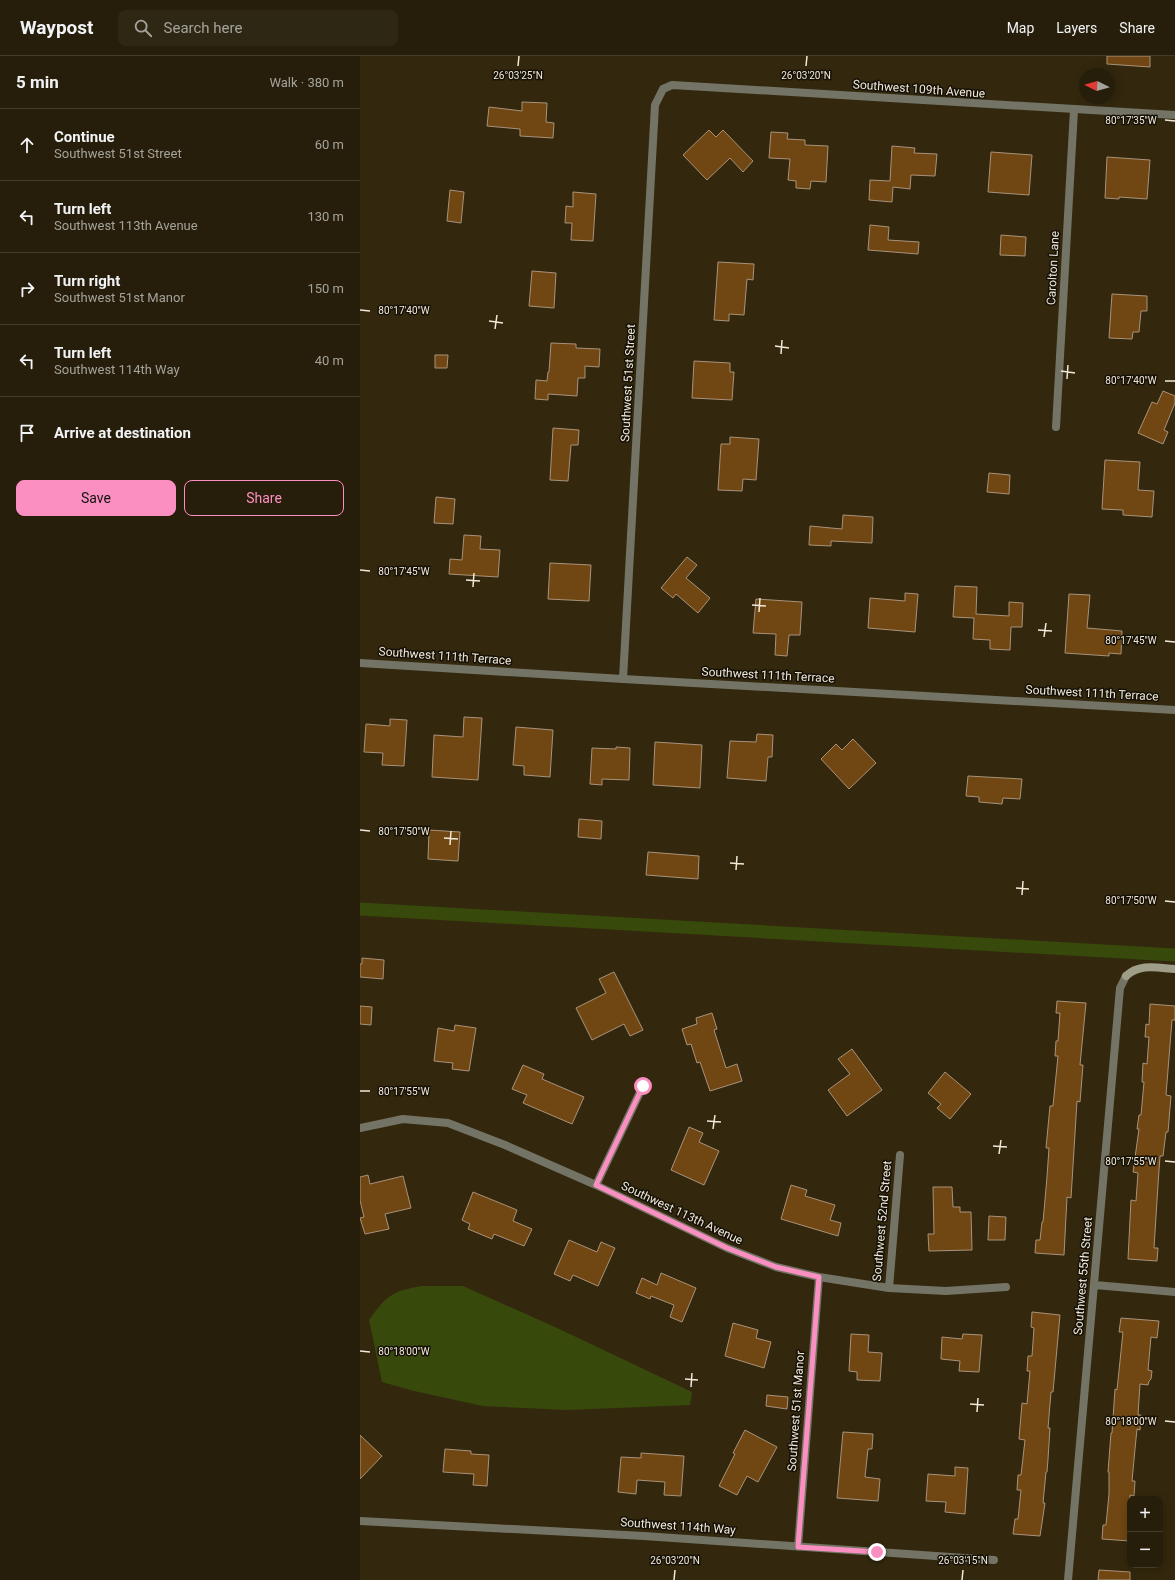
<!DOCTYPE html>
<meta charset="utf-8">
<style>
body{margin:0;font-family:Roboto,sans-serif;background:#2e2713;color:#f1f3f6}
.controls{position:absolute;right:12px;bottom:12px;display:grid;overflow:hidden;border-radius:8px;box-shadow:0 2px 10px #0003}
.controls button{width:36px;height:36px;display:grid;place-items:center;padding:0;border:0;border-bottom:1px solid #423c2b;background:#261e0a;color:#f1f3f6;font:20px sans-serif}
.compass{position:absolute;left:719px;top:12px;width:36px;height:36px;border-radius:50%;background:#261e0a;box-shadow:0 2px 10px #0003;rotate:275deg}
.stop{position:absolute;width:12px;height:12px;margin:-9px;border:3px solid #fc8fc1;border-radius:50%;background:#fff}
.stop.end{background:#fc8fc1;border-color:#fff;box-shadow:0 1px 4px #0008}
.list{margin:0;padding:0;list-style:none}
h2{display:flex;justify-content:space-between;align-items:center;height:52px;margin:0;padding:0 16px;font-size:17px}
h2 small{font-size:13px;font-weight:400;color:#a4a29c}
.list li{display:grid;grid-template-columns:26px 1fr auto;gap:12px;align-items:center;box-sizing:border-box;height:72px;padding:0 16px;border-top:1px solid #423c2b}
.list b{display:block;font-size:15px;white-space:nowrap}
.list p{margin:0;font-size:13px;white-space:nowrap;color:#a4a29c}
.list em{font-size:13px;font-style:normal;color:#a4a29c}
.actions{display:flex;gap:8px;padding:12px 16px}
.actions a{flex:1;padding:9px 0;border:1px solid #fc8fc1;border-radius:8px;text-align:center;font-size:14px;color:#fc8fc1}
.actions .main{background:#fc8fc1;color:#111}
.icon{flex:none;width:22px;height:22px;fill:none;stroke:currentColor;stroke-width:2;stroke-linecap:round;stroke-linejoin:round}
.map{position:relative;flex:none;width:815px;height:1524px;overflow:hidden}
header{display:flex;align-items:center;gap:24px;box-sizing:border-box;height:56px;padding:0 20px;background:#261e0a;border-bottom:1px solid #423c2b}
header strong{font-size:19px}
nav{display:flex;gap:22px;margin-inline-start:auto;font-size:14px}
.search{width:280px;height:36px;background:#2e2713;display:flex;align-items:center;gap:10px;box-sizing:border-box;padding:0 14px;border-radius:8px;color:#a4a29c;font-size:15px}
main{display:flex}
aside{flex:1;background:#261e0a}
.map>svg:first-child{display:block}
.water{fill:#38490c}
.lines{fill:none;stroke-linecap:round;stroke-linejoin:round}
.canal{stroke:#38490c;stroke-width:13}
.building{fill:#704713;stroke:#a9927a}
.street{stroke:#747466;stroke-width:8}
.secondary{stroke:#9e9e89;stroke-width:8}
.route{stroke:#fc8fc1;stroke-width:5}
.ticks{fill:none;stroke:#f0e9da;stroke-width:1.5}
.labels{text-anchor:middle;stroke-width:3;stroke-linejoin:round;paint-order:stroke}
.street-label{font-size:12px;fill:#f0e9da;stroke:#161107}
.ticks-label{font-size:10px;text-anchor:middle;fill:#f0e9da;stroke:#161107;stroke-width:3;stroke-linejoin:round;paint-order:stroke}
</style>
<header>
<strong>Waypost</strong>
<div class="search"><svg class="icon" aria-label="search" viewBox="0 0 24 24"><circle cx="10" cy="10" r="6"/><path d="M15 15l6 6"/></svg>Search here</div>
<nav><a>Map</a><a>Layers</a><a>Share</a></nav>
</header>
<main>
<aside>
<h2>5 min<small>Walk · 380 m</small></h2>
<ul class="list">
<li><svg class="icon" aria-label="ahead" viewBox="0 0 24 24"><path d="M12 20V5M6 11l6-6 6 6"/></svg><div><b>Continue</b><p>Southwest 51st Street</p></div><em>60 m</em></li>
<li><svg class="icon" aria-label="left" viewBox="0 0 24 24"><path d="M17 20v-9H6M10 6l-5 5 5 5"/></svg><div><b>Turn left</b><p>Southwest 113th Avenue</p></div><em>130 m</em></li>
<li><svg class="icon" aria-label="right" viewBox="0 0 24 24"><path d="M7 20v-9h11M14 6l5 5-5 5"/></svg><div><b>Turn right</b><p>Southwest 51st Manor</p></div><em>150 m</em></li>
<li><svg class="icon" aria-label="left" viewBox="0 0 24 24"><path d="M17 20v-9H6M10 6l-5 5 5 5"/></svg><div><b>Turn left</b><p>Southwest 114th Way</p></div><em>40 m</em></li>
<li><svg class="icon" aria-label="arrive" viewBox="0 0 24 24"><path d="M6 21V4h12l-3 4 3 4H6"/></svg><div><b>Arrive at destination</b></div></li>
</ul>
<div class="actions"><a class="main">Save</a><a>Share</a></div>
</aside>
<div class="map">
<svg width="815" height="1524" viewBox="0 0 815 1524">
<rect width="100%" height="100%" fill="#33280d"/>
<path class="water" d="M61,1230h42l92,41 137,65 -2,13 -123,5 -84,-4 -69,-15 -32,-9 -13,-62c17,-24 23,-29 52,-34z"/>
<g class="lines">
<path class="canal" d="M0,853l815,46"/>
</g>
<path class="building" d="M747,0h43v11l-43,-3z
M162,46l25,1 -1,19 8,1 -1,15 -33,-2v-7l-33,-3 2,-19 33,4z
M349,74l7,7 7,-7 30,31 -10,11 -13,-14 -23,22 -24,-25z
M411,76l17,1 -1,6 18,1v5l23,1 -2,36 -15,-1 -1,8 -14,-1v-7l-8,-1 2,-21 -21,-1z
M532,90l23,2 -1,5 23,1 -2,22 -24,-1 -1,14 -17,-2 -1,15 -23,-2 1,-20 20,1z
M631,96l41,3 -3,40 -41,-3z
M747,101l43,3 -3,39 -28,-2v2l-14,-1z
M90,134l14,2 -3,31 -14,-2z
M213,136l23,2 -3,47 -22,-1 1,-17h-7l1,-17 7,1z
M510,169l19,2 -1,13 31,2 -1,12 -50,-4z
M641,179l25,2 -1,19 -25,-1z
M358,206l36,2 -1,16 -6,-1 -3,36 -15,-1v7l-15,-1z
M172,215l24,2 -2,35 -25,-2z
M752,238l35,2v15h-6l-2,21h-6l-1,7 -23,-1z
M191,287l25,1v4l24,1 -1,18 -14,-1v12h-7l-1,18 -29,-2v6l-13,-1 1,-19 11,1 1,-9h1z
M75,299h13l-1,13h-12z
M334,305l36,2v9h4l-2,28 -40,-2z
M803,335l12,5v7l-11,27 4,2 -5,12 -25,-11 14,-31 5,2z
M193,372l26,2 -1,15h-7l-3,36 -18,-1z
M370,381l29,2 -3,41 -13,-1 -1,12 -24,-1 3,-46h9z
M745,404l35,2 -2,28 16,1 -2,26 -29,-2v-5l-21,-1z
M629,417l21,2 -1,19 -22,-2z
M76,441l19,2 -2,25 -19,-1z
M483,459l30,2 -1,26 -41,-2v5l-22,-1 1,-19 32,3z
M104,479l17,1 -1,13 20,1 -2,27 -49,-3 1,-15 12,1z
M327,501l10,8 -11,13 24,20 -12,15 -22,-19 -3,4 -12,-10z
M190,507l41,2 -2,36 -41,-2z
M595,530l22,1 -1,27 33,2v-14l14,1 -1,24h-11l-1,23 -20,-1v-9l-17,-1 1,-21 -21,-1z
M545,537l13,1 -3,38 -47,-4 2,-30 35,3z
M709,538l21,1 -3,33 35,3 -1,23 -12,-1v3l-44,-3z
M396,543l46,3 -2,33h-11l-2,21 -12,-1 1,-21 -23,-1z
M104,661l18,1 -4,62 -46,-3 2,-42 29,2z
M30,663l17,1 -3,46 -22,-1 1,-12 -19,-1 2,-28 24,2z
M156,671l37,3 -3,47 -26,-2v-9l-11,-1z
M397,678l16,1 -1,22h-4l-2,24 -39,-3 3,-37 26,1z
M493,683l23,24 -27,26 -28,-30 15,-15 6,6z
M295,686l47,3 -2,43 -47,-3z
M256,691l14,1 -1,32 -27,-1v6l-12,-1 2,-36 24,1z
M608,720l54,3 -2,20 -17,-1 -1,6 -23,-2v-5l-13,-1z
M219,763l23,2 -1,18 -23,-2z
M69,774l31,2 -2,29 -30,-2z
M288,796l51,4 -1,23 -52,-4z
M2,902l22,2 -1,19 -23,-2v-13h2z
M254,916l29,58 -13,6 -6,-12 -32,16 -16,-32 30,-15 -7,-14z
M697,945l29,2 -6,62h3l-3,37 -3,-1 -6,97 -4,-1 -3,58 -29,-2 1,-13h4l2,-18h1l4,-45 2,-29h-3l4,-42h3l5,-50h-3l1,-15h2l2,-28h-4z
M790,948l25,2v14h-3l-6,75 5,1 -3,36h-2l-3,24h-3l-2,29 -4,63h4l-1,13 -29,-2 3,-59 5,1 2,-28 -5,-1 6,-43h-2l2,-14h2l3,-33h-2l1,-19 4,1 2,-27h-4l1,-13 3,1z
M0,950l12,1 -1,18 -11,-1z
M352,957l5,16 -3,1 12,38 11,-4 5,17 -32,10 -10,-29 -3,1 -6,-19 -4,1 -5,-16 15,-5 -1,-6z
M95,969l21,3 -7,43 -17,-2 1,-6 -19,-2 4,-33 16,3z
M492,993l30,41 -35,26 -19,-26 22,-16 -12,-15z
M163,1009l21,9 -2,5 42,18 -12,27 -49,-21 4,-8 -15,-6z
M585,1016l26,22 -21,25 -13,-11 4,-4 -13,-11z
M329,1071l14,6 -4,9 20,9 -15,34 -33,-15z
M8,1119l2,9 33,-8 8,32 -26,6 4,15 -24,5 -5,-16 4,-1 -4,-17v-23z
M431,1129l16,5 -2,6 30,9 -5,15 11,3 -3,13 -57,-17z
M573,1131h19l1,20h7v5h11l1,38 -43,1 -1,-17h6z
M113,1136l44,18 -4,11 19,8 -8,17 -30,-12 -2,5 -24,-10 2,-5 -8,-4z
M629,1160l17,1 -1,23h-17z
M209,1184l28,12 4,-10 14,6 -17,38 -25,-11 -3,6 -16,-7z
M301,1217l35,15 -14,34 -12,-5 4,-12 -23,-9 -1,3 -14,-6 6,-15 15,7z
M672,1256l28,3 -7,77h-2l-3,36h2l-2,31 -1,13h-1l-3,31h2l-5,33 -27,-2 2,-15h3l3,-29h-4l1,-15h3l4,-35 -6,-1 3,-36 5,1 3,-33h-3l1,-15h4l2,-28 -3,-1z
M761,1262l38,3 -2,17 -6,-1 -3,33 4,1 -1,8 -2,2 -1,4 -8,-1 -2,31h3l-1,15 -3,-1 -2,20 -3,32h3l-1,15 -4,-1v46l-28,-2 1,-14h3l3,-31v-22h-1l3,-39h1l3,-44 2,1 6,-58h-4z
M373,1267l25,7 -2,8 15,4 -7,26 -39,-12z
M491,1278l18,1 -1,17 14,1 -2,28 -23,-1v-8l-8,-1z
M603,1278l19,1 -3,37 -20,-1 1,-10 -19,-2 1,-22 20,2z
M407,1339l21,2 -1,12 -21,-3z
M385,1374l32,17 -19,35 -11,-6 -10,19 -18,-9 16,-32 -2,-1z
M483,1376l30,2 -1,15h-4l-3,28 15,2 -2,22 -41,-3z
M0,1379l22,21 -22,23z
M85,1393l26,2v3l18,1 -2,31 -14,-1 1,-11 -31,-2z
M281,1397l43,3 -3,40 -17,-1 1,-13 -28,-2 -1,14 -18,-2 3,-35 20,1z
M595,1411l13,1 -3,46 -20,-2 1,-10 -20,-1 2,-27 27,2z
M739,1514l31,2v8h-32z"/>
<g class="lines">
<path class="street" d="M696,371l18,-317
M0,607l263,16 552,31
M263,623l32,-574 8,-16 9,-4 503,30
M0,1072l43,-9 45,4 57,22 91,40 131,63 49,19 43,10 70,11 57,3 60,-4
M236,1129l47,-99
M735,1229l80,7
M529,1232l11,-133
M0,1465l284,15 350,24
M438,1491l21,-270
M708,1524l52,-592 6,-12"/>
<path class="secondary" d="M766,920c14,-13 32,-8 49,-7"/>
</g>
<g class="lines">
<path class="route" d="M283,1030l-47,99 131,63 49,19 43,10 -21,270 79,5"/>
</g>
<path class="ticks" d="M158,10l1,-10M446,10l1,-10M805,64l10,1M0,254l10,1M129,265l14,2M135,273l2,-14M415,290l14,2M421,298l1,-14M701,315l14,2M707,323l1,-14M805,325h10M0,514l10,1M106,524l14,1M113,531l1,-14M392,549l14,1M399,556l1,-14M678,574l14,1M684,581l2,-14M805,585l10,1M0,774l10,1M84,782l14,1M90,789l1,-14M370,807l14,1M376,814l1,-14M656,832l13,1M662,839l1,-14M805,845l10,1M0,1035h10M347,1065l14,1M353,1073l2,-14M633,1090l14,1M639,1098l2,-14M805,1105l10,1M0,1295l10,1M325,1323l13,1M331,1331l1,-14M610,1348l14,1M617,1356l1,-14M805,1365l10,1M314,1524l1,-10M602,1524l1,-10"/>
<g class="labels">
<g class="street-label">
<text transform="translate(559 33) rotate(4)" y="4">Southwest 109th Avenue</text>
<text transform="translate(693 212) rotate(-87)" y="4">Carolton Lane</text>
<text transform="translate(268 327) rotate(-87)" y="4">Southwest 51st Street</text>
<text transform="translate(85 600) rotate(4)" y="4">Southwest 111th Terrace</text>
<text transform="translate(408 619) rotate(3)" y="4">Southwest 111th Terrace</text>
<text transform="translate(732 637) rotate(3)" y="4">Southwest 111th Terrace</text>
<text transform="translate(322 1157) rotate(25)" y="4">Southwest 113th Avenue</text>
<text transform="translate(522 1165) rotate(-85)" y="4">Southwest 52nd Street</text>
<text transform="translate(723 1220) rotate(-85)" y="4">Southwest 55th Street</text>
<text transform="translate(436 1355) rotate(-86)" y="4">Southwest 51st Manor</text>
<text transform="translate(318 1470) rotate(4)" y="4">Southwest 114th Way</text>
</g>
</g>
<g class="ticks-label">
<text x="158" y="23">26°03'25"N</text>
<text x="446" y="23">26°03'20"N</text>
<text x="771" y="68">80°17'35"W</text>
<text x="44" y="258">80°17'40"W</text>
<text x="771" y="328">80°17'40"W</text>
<text x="44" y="519">80°17'45"W</text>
<text x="771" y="588">80°17'45"W</text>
<text x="44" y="779">80°17'50"W</text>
<text x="771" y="848">80°17'50"W</text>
<text x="44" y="1039">80°17'55"W</text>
<text x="771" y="1109">80°17'55"W</text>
<text x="44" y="1299">80°18'00"W</text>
<text x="771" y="1369">80°18'00"W</text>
<text x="315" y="1508">26°03'20"N</text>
<text x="603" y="1508">26°03'15"N</text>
</g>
</svg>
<div class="controls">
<button>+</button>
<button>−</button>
</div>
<svg class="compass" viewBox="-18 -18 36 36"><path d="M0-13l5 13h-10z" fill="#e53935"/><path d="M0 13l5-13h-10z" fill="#a4a29c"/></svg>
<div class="stop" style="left:283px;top:1030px"></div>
<div class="stop end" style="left:517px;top:1496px"></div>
</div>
</main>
